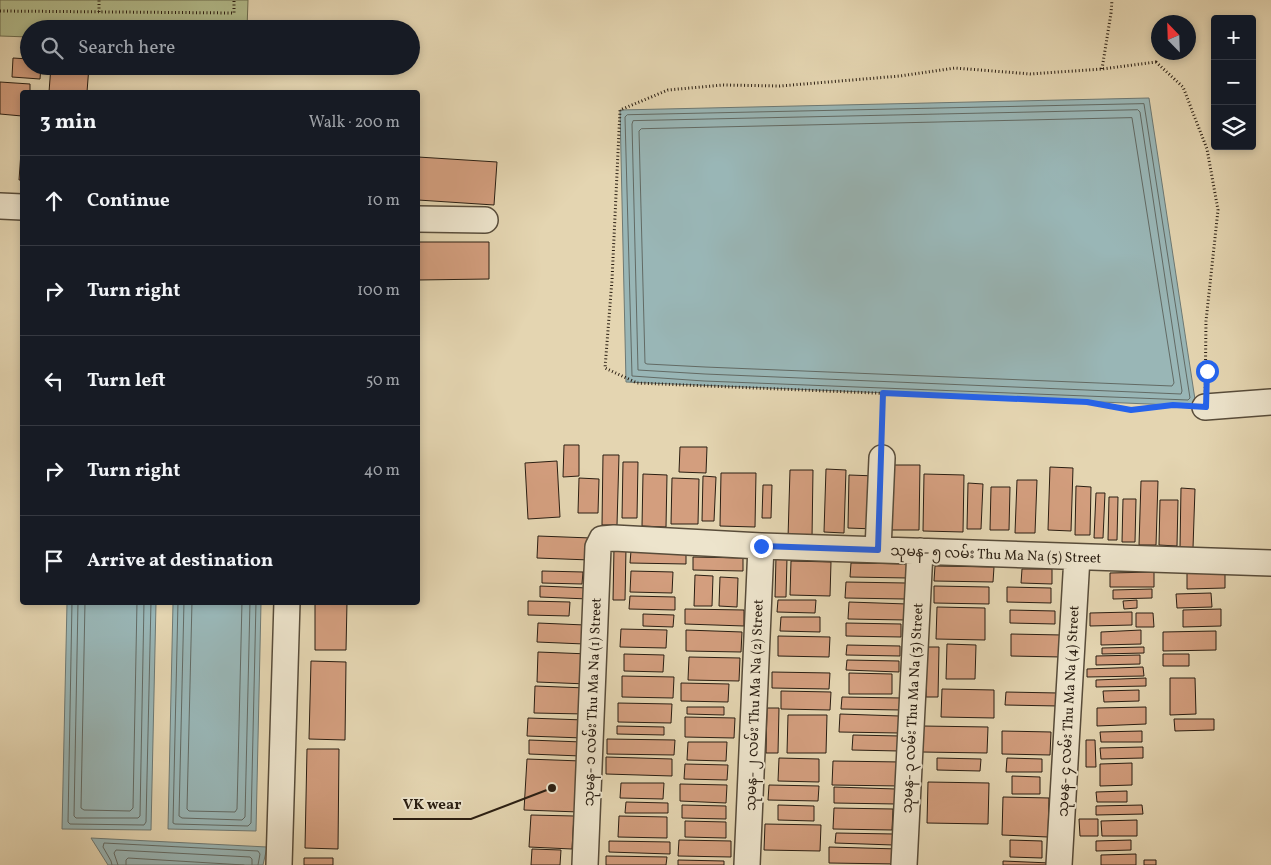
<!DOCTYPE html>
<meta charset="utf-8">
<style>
body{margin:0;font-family:Vollkorn,"Noto Sans Myanmar",serif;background:#242831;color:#f1f3f6}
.controls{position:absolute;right:15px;top:15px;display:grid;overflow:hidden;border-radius:5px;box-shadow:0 2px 8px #0003}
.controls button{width:45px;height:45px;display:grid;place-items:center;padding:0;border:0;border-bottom:1px solid #363941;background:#171b24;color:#f1f3f6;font:25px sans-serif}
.compass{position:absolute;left:1151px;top:15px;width:45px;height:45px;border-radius:50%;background:#171b24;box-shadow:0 2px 8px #0003;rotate:337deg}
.stop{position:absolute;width:15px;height:15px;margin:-11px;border:4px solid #2563eb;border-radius:50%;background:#fff}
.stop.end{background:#2563eb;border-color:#fff;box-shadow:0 1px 5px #0008}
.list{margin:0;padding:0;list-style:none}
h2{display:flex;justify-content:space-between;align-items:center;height:65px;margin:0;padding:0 20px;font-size:21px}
h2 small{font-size:16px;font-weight:400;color:#9ea1a6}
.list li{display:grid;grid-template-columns:32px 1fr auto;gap:15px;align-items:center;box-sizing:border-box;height:90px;padding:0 20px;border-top:1px solid #363941}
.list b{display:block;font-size:19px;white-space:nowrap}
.list em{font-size:16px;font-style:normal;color:#9ea1a6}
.icon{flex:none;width:28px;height:28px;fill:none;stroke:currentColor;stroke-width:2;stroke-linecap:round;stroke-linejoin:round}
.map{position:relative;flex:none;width:1271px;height:865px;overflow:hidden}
.search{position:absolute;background:#171b24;box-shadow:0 2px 8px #0003;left:20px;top:20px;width:400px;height:55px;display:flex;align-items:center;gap:12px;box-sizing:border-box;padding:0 18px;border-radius:28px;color:#9ea1a6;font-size:19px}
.panel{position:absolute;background:#171b24;box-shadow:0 2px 8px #0003;left:20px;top:90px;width:400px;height:515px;border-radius:5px}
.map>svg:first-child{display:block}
.green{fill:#b3bd8d;stroke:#6e6e50}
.water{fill:#99b6b6;stroke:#6d7974}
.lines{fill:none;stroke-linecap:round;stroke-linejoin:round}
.shore{stroke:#626a64;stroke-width:1}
.building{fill:#d39e7e;stroke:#2a1e12}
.street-casing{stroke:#584c3a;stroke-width:28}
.path{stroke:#2a1e12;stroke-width:3;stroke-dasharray:1 2.5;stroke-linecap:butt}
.street{stroke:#ede4cc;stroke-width:25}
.route{stroke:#2563eb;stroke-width:6}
.labels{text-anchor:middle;stroke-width:4;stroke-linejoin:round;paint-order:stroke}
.street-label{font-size:14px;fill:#2a1e12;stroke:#ede4cc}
.leader{fill:none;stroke:#2a1e12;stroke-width:2}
.callout-dot{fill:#2a1e12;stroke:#ede4cc;stroke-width:2}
.callout-label{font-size:15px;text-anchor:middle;font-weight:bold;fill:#2a1e12;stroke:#ede4cc;stroke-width:4;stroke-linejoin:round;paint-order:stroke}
</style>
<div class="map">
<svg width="1271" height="865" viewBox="0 0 1271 865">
<rect width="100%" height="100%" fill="#e4d5b1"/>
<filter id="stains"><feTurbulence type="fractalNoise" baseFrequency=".004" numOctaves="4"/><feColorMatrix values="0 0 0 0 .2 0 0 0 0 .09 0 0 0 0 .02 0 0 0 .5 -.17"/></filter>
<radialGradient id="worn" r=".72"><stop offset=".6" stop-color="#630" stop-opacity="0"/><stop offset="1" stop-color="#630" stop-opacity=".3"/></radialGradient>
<path class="green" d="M0,0h248l-1,29h-218v8l-29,-1z"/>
<path class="water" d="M1149,98l47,308 -570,-24 -6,-272z
M67,603h89l-5,227 -89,-1z
M173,603h88l-5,228 -88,-2z
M91,838l176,9 -4,18h-155z"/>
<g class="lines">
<path class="shore" d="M1144,104l46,294 -2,2 -484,-19 -72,-5 -7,-259 2,-2z
M1138,110l2,2 42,279 -1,3 -476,-20 -67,-4 -6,-246 1,-3z
M1132,118l42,265 -2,3 -467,-19 -58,-3 -2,-1 -6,-232 2,-2z
M72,602l-4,220 2,2 74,1 2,-3 5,-220
M78,602l-4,214 2,2h62l2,-2 4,-214
M85,602l-4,206 3,2 46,1 3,-3 4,-206
M178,602l-5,221 2,1 73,2 3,-3 5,-221
M184,602l-5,214 3,2 60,2 3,-3 5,-215
M192,602l-5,207 2,2 46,1 2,-3 5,-207
M112,865l-1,-4 -8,-14 1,-4 154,8 2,3 -2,11
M118,865l-4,-12 2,-3 134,7 2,2v6
M126,865v-5l2,-2 116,7"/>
</g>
<path class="building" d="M13,58l16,1v7h12l-1,13 -28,-2z
M51,66h38l-2,26h-38z
M0,82l30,2v8h-8v24l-22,-2z
M22,138v42h-3z
M418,157l79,5 -3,43 -76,-5z
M418,242h71v37l-71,1z
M564,445h15v31l-16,1z
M680,447h27l-1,26 -27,-1z
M603,455h16l-2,70h-15z
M557,461l3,56 -32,2 -3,-56z
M623,462h15l-1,56h-15z
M889,465h31l-1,65h-32z
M1050,467l23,1 -2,63 -23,-1z
M826,469l20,1 -2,63 -20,-1z
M790,470h23l-1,68h-24z
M721,473h35l-1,54 -35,-1z
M643,474l24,1 -1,52 -24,-1z
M924,474l40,1 -1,57 -40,-1z
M849,475l27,1 -1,53 -27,-1z
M703,476l13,1 -2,44h-12z
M579,478l20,1 -1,34h-20z
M672,478l27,1 -1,45h-27z
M1017,480h20l-2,53h-20z
M1141,481h17l-2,64h-17z
M968,483l15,1 -2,45h-14z
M763,485h9l-1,33h-9z
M1076,486l15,1 -1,48h-15z
M991,487h19l-1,43h-19z
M1181,488l14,1 -2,59h-13z
M1096,493h9l-2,45h-9z
M1109,497h9l-1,43h-9z
M1123,499h13l-1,43h-13z
M1160,500h18l-1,46 -18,-1z
M538,536l53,2 -1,22 -53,-2z
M614,548h12l-1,52h-12z
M631,551l55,1v12l-56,-1z
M693,557l50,1v13l-50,-1z
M776,557l11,1 -1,39h-11z
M791,561l40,1 -1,34 -40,-1z
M851,563l57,1v14l-58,-1z
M935,566l59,1 -1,15 -59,-1z
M1022,569h30v15l-31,-1z
M542,571l41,1 -1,12 -40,-1z
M631,571l42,1 -1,21 -42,-1z
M1225,571v17l-38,1v-17z
M1154,572v15h-44v-14z
M695,575l18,1 -1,30h-18z
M720,577l18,1 -1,29 -18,-1z
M846,582l60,1 -1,16 -60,-1z
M540,586l48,2v11l-48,-2z
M934,586l55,1v17l-55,-1z
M1007,587l44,1v15l-44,-1z
M1152,589v9l-39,1v-9z
M1211,593l1,14 -35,1 -1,-14z
M630,596l45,1v13l-46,-1z
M778,600h38l-1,13 -38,-1z
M1137,600v8l-13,1 -1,-8z
M528,601l42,1 -1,14 -41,-1z
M315,602h32l-1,48h-31z
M849,602l58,2v16l-59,-1z
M937,607l48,1v32l-49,-1z
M685,609l59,1v16l-59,-2z
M1221,609v17l-38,1v-17z
M1010,610l45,1v13l-45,-1z
M1132,612v13l-42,1v-13z
M1136,613h17l1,14h-18z
M643,614l31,1 -1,12 -30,-1z
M781,617h39v15l-40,-1z
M538,623l47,2 -1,19 -47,-2z
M846,623l55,1v13l-55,-1z
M621,629l46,1 -1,18 -46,-1z
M686,630l56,2 -1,20 -55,-1z
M1141,630v14l-40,1v-13z
M1216,631v19l-53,1v-19z
M1011,634l51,1v22l-51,-1z
M778,636l52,1 -1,20 -51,-1z
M947,644l29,1 -1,34h-29z
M847,645l53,1v10l-54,-1z
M927,647h12l-1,50h-12z
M1144,647v6l-42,1v-6z
M538,652l51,2 -2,30 -50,-2z
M624,654l40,1 -1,17 -39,-1z
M1163,654h26v12h-26z
M1140,655v9l-44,1v-9z
M689,657l51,1 -1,23 -51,-1z
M847,660l52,1v11l-53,-2z
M311,661l35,1 -1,78 -36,-1z
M1143,667l1,9 -57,1v-8z
M772,672l58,1 -1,16 -57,-1z
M849,673l43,1v20h-43z
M622,676l52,1 -1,21 -51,-1z
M1146,678v8l-50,1v-7z
M1170,678h25l1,36 -26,1z
M681,683l48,1 -1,18 -47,-1z
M535,686l51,2 -1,26 -51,-1z
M942,689l52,1v28l-53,-1z
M1139,690v11l-35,1 -1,-11z
M781,691l50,1 -1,18 -49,-1z
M1006,692l52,1v13l-53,-1z
M842,697l59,1v12l-60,-1z
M618,703l54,1 -1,19 -53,-1z
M687,707h37v8l-37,-1z
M1146,707v17l-49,2v-18z
M767,708h12l-1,45h-12z
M840,714l59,2v17l-60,-1z
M788,715h39l-1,38h-39z
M685,717l50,1 -1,20 -49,-1z
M528,718l56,2 -1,18 -56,-2z
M1174,719h40v11l-39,1z
M617,726l47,1v8l-47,-1z
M923,726l65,1 -1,26 -65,-1z
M1002,731l49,1 -1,23 -48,-1z
M1142,731v11h-41l-1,-10z
M853,735l47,1 -1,15 -47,-1z
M607,739l68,1 -1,15 -67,-1z
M529,740l53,2 -1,14 -52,-2z
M1086,740h9l1,27h-10z
M688,742h39l-1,19 -39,-1z
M1143,747v11l-42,1 -1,-11z
M307,749h32l-1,100 -33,-1z
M606,757l66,2v17l-66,-2z
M779,758l40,1v23l-41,-1z
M937,758l44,1 -1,12 -43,-1z
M1007,758l35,1v13h-36z
M527,759l54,2 -2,51 -55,-2z
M833,761l68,1 -1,24 -68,-1z
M1132,763v22l-32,1v-22z
M685,764l43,1 -1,15 -43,-1z
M1012,776l28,1v17h-28z
M928,782l61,1 -1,41 -61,-1z
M621,783h43l-1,16 -43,-1z
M680,784l47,1 -1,18 -46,-2z
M769,785l50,1 -1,15 -50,-1z
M834,787l62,2v15l-62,-1z
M1127,791v11h-30l-1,-10z
M1003,797l46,1 -1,39 -46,-2z
M626,802l42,1v10h-43z
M682,805l44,1v13l-44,-1z
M778,805l36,1v15l-36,-1z
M1142,805l1,9 -47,1v-9z
M834,808l59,1 -1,21 -59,-1z
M531,815l43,1 -2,33 -43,-2z
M619,816l48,1v21l-49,-1z
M1079,819h19v17h-18z
M1137,820v16h-35l-1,-15z
M685,821l41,1v16l-41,-1z
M765,824l56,1 -1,26 -56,-1z
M836,833l58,1 -1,11 -58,-2z
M679,840l52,1v16l-53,-1z
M1010,840l32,1v17l-32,-1z
M1131,840v10l-35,1v-10z
M609,841l61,1v12l-61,-2z
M829,847l69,2 -1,15 -68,-1z
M532,849l29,1 -1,15h-29z
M1136,854v11h-35v-10z
M606,856l61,1 -1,8h-60z
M304,858h29v7h-29z
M678,860l46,1v4h-46z
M1144,860h12v5h-12z
M1003,861l47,2v2h-47z"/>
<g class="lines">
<defs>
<path id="street" d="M0,206l22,1
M418,219l67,1
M1205,407l66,-5
M878,550l4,-92
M279,865l8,-263
M585,865l13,-318 4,-8 12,-1 147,8 510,17
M747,865l14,-319
M904,865l16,-314
M1059,865l18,-308"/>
</defs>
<use href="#street" class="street-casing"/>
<path class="path" d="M0,11l234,2v-13
M99,12v-12
M1156,62l27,25 24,62 11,61 -12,111 -1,86 -32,-2 -42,5 -44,-8 -450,-19 -32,-15 7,-88 8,-170 48,-20 55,-5 57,1 120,-10 55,-8 76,6 71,-5z
M1102,69l9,-56 1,-13
M882,437l1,-44"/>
<use href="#street" class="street"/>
</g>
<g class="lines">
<path class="route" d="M761,546l117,4 5,-157 204,9 44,8 42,-5 33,2 1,-36"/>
</g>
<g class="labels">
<g class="street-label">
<text transform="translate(996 554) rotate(2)" y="5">သုမန- ၅ လမ်း Thu Ma Na (5) Street</text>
<text transform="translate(592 702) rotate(-88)" y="5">သုမန- ၁ လမ်း Thu Ma Na (1) Street</text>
<text transform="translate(754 705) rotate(-88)" y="5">သုမန- ၂ လမ်း Thu Ma Na (2) Street</text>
<text transform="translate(912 708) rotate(-87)" y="5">သုမန- ၃ လမ်း Thu Ma Na (3) Street</text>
<text transform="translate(1068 711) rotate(-87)" y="5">သုမန- ၄ လမ်း Thu Ma Na (4) Street</text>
</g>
</g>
<path class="leader" d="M552 788L471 819H393"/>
<circle class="callout-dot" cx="552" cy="788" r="5"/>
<g class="callout-label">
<text x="432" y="809">VK wear</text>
</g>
<rect width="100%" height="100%" filter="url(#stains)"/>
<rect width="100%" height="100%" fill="url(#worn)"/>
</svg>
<div class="controls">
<button>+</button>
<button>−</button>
<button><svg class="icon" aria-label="layers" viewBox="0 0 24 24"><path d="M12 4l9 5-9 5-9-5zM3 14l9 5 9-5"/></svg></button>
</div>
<svg class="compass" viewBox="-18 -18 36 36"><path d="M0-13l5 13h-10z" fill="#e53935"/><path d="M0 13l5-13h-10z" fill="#9ea1a6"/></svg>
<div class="stop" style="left:1207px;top:371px"></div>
<div class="stop end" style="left:761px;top:546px"></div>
<div class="search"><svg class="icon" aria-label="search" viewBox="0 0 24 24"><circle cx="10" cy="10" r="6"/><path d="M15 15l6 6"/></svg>Search here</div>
<section class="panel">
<h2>3 min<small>Walk · 200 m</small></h2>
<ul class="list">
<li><svg class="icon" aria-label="ahead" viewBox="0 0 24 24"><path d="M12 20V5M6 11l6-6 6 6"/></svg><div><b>Continue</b></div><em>10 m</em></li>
<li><svg class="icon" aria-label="right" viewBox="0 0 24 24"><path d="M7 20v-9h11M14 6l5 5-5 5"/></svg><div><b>Turn right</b></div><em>100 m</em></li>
<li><svg class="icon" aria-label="left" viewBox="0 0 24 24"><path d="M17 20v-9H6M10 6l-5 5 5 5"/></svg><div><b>Turn left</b></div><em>50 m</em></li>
<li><svg class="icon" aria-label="right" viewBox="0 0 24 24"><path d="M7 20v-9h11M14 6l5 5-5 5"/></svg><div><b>Turn right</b></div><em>40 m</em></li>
<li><svg class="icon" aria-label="arrive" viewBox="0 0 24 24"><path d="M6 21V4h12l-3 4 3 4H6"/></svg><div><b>Arrive at destination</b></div></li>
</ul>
</section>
</div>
